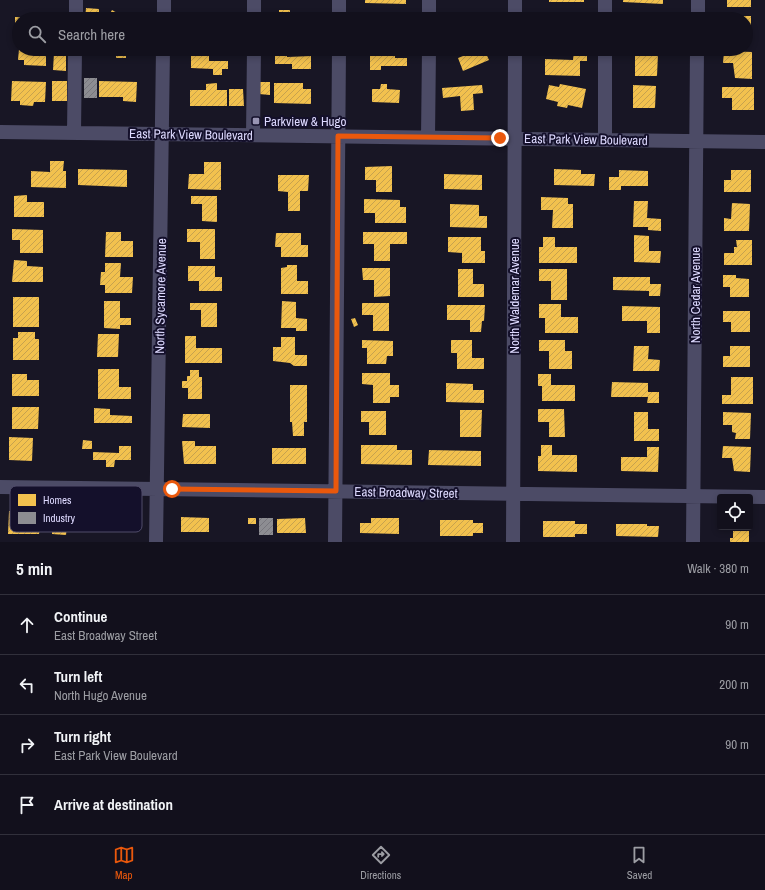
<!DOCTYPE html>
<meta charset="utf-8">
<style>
body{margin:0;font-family:"Archivo Narrow",sans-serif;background:#1b1925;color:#f1f3f6}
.controls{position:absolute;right:12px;bottom:12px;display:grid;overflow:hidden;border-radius:4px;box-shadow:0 2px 6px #0003}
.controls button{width:36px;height:36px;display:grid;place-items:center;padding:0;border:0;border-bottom:1px solid #31303b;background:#12101c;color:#f1f3f6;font:20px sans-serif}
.stop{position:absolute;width:12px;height:12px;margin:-9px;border:3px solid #ea580c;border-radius:50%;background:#fff}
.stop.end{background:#ea580c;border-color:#fff;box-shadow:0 1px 4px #0008}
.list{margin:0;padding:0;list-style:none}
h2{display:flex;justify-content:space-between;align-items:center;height:52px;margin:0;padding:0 16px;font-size:17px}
h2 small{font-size:13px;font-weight:400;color:#9c9da3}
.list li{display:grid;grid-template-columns:26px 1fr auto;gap:12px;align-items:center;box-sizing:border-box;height:60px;padding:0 16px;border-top:1px solid #31303b}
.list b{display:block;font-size:15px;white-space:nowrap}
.list p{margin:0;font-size:13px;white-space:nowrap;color:#9c9da3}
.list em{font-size:13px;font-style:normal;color:#9c9da3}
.icon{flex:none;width:22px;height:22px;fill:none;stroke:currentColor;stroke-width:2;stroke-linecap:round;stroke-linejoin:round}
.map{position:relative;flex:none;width:765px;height:542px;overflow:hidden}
.search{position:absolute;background:#12101c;box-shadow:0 2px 6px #0003;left:12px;right:12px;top:12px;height:44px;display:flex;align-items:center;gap:10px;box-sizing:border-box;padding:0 14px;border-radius:22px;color:#9c9da3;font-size:15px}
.sheet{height:292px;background:#12101c}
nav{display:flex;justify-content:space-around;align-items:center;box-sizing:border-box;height:56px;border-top:1px solid #31303b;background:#12101c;font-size:11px;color:#9c9da3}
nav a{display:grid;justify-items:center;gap:2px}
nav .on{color:#ea580c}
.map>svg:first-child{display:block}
.homes{fill:url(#homes-hatch)}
.industry{fill:url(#industry-hatch)}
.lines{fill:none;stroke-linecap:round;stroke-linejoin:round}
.minor{stroke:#4c4b66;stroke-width:14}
.route{stroke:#ea580c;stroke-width:5}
.poi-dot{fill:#9995b3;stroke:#14102b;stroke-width:1.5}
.labels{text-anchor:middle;stroke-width:4;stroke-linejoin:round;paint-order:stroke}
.poi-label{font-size:13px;fill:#dedaff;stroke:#14102b;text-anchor:start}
.street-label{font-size:13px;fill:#dedaff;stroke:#14102b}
.key{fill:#14102b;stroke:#514d6b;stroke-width:1}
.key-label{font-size:11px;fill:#dedaff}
</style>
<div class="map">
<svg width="765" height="542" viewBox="0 0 765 542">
<defs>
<pattern id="homes-hatch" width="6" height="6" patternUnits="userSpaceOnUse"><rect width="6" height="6" fill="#f2c14e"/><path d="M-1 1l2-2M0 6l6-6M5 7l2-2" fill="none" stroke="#c6a14e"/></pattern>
<pattern id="industry-hatch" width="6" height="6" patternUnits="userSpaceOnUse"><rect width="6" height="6" fill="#8d8d92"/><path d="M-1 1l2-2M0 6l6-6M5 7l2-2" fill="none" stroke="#77767d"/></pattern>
</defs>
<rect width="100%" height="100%" fill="#181625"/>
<path class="homes" d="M365,0h41v4l-41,-1z
M549,0h35v2h-35z
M623,0h40v4l-40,-2z
M727,0h24v7h-24z
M86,8l13,1v10h-14z
M112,10l16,9h-21z
M279,10h11v7h15v2h-26z
M450,15h37v4h-37z
M735,16h16v27h-5v-24h-11z
M15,17l21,1v1h-17v18h-4z
M19,49l27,3v14l-22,-1v-5h-6z
M99,49h36v4h-9v5h-10v-5h-18z
M466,49h9v2l9,-2 5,11 -26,11 -5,-13 5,-2 -2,-5z
M574,49h13v12h-7v15l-35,-1v-16l28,1z
M275,51h12v6l24,-1v13h-19v-5h-17z
M724,51l28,1v27l-17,-1 -2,-15h-10z
M54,53h12v18l-13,-1z
M370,53l25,1v4h12v8h-26v4h-11z
M635,53l23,1 -1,22h-22z
M191,55h18v6h19v8h-6v6h-9v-6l-22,-1z
M12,81l34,1 -1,20h-11l-1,4 -13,-1v-4h-9z
M52,81h15v20h-15z
M99,81l38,1 -1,20 -13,-1v-4h-24z
M259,82h11v13l-11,-1z
M217,83v7h10v16h-37v-16h16v-6z
M274,83h29v6h8v15l-37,-1z
M381,84h6v5l13,1 -1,13 -27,-1v-13h8z
M560,84l26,5 -4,19 -14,-3 -1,3 -10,-2 1,-4 -12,-3 3,-14 10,2z
M482,85l1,8 -10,1 1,16 -13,1 -1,-15 -17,2 -1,-10z
M633,85l23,1 -1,22h-22z
M722,87h32v23h-22v-12h-10z
M229,89h14l1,17h-15z
M50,161h14l-1,10h3v17l-35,-1v-16l19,1z
M204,162h17v28l-33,-1 1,-15h15z
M392,166v26h-16v-12h-11v-13z
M78,169l49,1v17l-49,-2z
M554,169l27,1v4h14l-1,12 -40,-1z
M619,170l29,1v15h-27v4h-12v-13h10z
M731,170h20v22h-27v-12h7z
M444,174l38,1v15l-38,-1z
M278,175h31l-1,16h-8v20h-12v-19l-10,-1z
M27,195v7h17v15h-30v-21z
M191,196h26v26l-15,-1v-17h-11z
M541,197l27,1v6h5v24h-21l1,-18h-12z
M364,199l36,1v7h6v16h-31v-10h-11z
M634,201h14l-1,17 14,1v12l-13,-1v-3h-15z
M732,203l18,1 -1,27h-25v-13l7,1z
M450,204l29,1v11h8v12l-37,-1z
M12,229l31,1v23h-23v-13h-8z
M187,229h28v30h-15v-17h-13z
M106,232h15v9h12v16h-28z
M363,232h44v12h-17v17h-16v-17h-11z
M276,233h25v12h7v12h-27v-10h-6z
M634,235l15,1v15h12l-1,12 -26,-1z
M448,237h33v14h4v12h-23v-10l-14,-1z
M543,237h12v10h22v16h-38v-16h4z
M736,240h16v25h-28v-12h10v-6h3z
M14,260l13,1v5l16,1v15h-31z
M105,263h16l-1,14h13l-1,16h-27v-8h-5l1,-13h4z
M287,265h10v16h11v13h-27v-26l6,-1z
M188,266h27v11h7v14h-23v-10h-11z
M362,268h28v28l-16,1v-17h-11z
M458,269h15v15h11v13h-26z
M539,269h28v31h-16v-19h-12z
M723,275h13v3l13,1v18h-19v-10h-7z
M613,277h37v7h11l-1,12h-11v-5l-36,-1z
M13,297h26v30h-26z
M104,301h16v17h11v7h-11v4l-16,-1z
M282,301l14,1v16l11,1v12h-11v-3h-15z
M190,303h27v24h-16v-17h-11z
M362,303h27v28h-16v-16h-11z
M539,304h22v13h17v16h-33v-15h-6z
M447,305h38l-1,16h-2l-1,11h-11v-12h-23z
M622,306l38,1v26h-13v-12h-25z
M723,311h27v21h-19v-10h-8z
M355,318l3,7 -4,2 -3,-8z
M18,332h17v7h4v21h-26v-22h5z
M98,334h21l-1,23h-21z
M185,336h11v12h26v15h-37z
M281,337h14v18h12v11h-13l-4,-3 -17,-2v-14h8z
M362,340l31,1v15h-6l-1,8h-19v-16h-5z
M451,340h21v18h12v11h-27v-16h-6z
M539,340h26v11h7v18h-23v-18h-10z
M634,346h15l-1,13 12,1 -1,11h-26z
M730,346h20v21h-27v-11h7z
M98,369h21v18h12v12h-33z
M190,370h9v7h3v22h-14v-11h-6v-7h5v-5h3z
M362,373h28v12h9v12h-9v6h-17v-18l-11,-1z
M12,374h15v6h12v16h-27z
M538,374h13v11h24v16h-33v-15h-4z
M731,377h22v27h-31v-9h9z
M612,382l36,1v9h11v11h-12l1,-6h-37z
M446,383l27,1v6h11v13l-38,-1z
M290,385h17v37h-3v14h-11l-1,-14h-2z
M12,407h27l-1,22h-26z
M94,408l16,1v6l22,1v7h-38z
M538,409h26l1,28h-16v-15h-11z
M460,410h22l-1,27h-21z
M361,411h25v24h-17v-13h-8z
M634,412h14v17h11v12h-25z
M723,412l28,1 -1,26h-15l1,-6 -4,-1v-7h-9z
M183,414h27v14l-28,-1z
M9,437l24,1 -1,23 -23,-1z
M83,440l9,1v8h-10z
M182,441h13v5h21v18h-32z
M361,445h36v5h15v15l-51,-1z
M541,445h11v10h25v17l-39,-1v-15h3z
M119,446h12v14h-16l-1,7h-8v-7h-13v-8l26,1z
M723,446l28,1 -1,25 -16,-1 -2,-13h-10z
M647,447h12l-1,25 -37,-1v-14h26z
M272,448h34v16h-34z
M429,450l52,1v15l-53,-1z
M9,511l38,1v16h-7l-1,6h-31z
M181,517l28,1v14h-28z
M248,518h8v6h-8z
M305,518l1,15h-29v-14z
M371,518h28v16l-39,-1v-10h11z
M440,520h33v3h10v10h-10v3h-33z
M543,521h32v3h12v10h-12v3h-32z
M616,524h31v2h12l-1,11 -42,-1z
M52,526l15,1 -1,8 -14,-1z
M733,531h16v11h-19v-4h3z"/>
<path class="industry" d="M84,78h13v20h-13z
M259,518h14v17h-14z"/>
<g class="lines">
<path class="minor" d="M76,19v-19
M164,19v-19
M254,19v-19
M339,19v-19
M429,19v-19
M515,19v-19
M605,19v-19
M698,19v-19
M0,132l765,10
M74,133l1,-84
M253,135l1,-86
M428,137l1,-88
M605,140v-91
M0,487l765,10
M156,542l7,-493
M335,542l4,-493
M513,542l2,-493
M693,542l4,-493"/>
</g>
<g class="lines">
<path class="route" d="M172,489l164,2 2,-355 162,2"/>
</g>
<rect class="poi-dot" x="252" y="117" width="8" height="8" rx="2"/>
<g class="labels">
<g class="poi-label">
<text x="264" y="126">Parkview &amp; Hugo</text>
</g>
<g class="street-label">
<text transform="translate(191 134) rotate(1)" y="5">East Park View Boulevard</text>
<text transform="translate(586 139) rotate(1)" y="5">East Park View Boulevard</text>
<text transform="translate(695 295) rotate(-90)" y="5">North Cedar Avenue</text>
<text transform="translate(160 296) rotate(-89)" y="5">North Sycamore Avenue</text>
<text transform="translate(514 296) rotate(-90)" y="5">North Waldemar Avenue</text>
<text transform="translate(406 492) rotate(1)" y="5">East Broadway Street</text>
</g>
</g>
<rect x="10" y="486" width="132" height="46" rx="6" class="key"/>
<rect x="18" y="494" width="18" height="12" fill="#f2c14e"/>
<rect x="18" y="512" width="18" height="12" fill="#8d8d92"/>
<g class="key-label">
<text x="43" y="504">Homes</text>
<text x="43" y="522">Industry</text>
</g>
</svg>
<div class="controls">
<button><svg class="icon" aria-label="locate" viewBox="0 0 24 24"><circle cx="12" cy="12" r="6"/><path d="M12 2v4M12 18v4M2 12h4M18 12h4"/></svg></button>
</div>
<div class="stop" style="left:172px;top:489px"></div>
<div class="stop end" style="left:500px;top:138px"></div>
<div class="search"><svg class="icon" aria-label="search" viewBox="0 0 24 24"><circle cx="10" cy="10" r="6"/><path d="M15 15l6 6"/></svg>Search here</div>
</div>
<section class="sheet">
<h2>5 min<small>Walk · 380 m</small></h2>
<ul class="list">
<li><svg class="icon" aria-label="ahead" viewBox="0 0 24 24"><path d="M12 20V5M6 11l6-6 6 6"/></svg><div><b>Continue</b><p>East Broadway Street</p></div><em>90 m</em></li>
<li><svg class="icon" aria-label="left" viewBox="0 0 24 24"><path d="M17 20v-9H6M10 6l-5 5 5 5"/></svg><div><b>Turn left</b><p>North Hugo Avenue</p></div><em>200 m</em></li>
<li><svg class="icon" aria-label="right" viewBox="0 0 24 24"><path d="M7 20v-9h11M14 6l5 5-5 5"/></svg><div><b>Turn right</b><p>East Park View Boulevard</p></div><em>90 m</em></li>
<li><svg class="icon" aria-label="arrive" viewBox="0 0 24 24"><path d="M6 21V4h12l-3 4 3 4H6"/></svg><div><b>Arrive at destination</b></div></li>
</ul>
</section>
<nav>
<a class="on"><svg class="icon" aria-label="map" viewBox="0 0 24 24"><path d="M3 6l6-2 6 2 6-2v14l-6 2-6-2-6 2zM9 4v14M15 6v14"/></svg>Map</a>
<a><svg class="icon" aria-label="directions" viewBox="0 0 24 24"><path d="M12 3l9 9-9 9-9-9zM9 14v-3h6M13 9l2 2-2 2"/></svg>Directions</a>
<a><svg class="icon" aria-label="saved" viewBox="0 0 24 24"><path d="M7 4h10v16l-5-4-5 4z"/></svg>Saved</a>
</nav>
